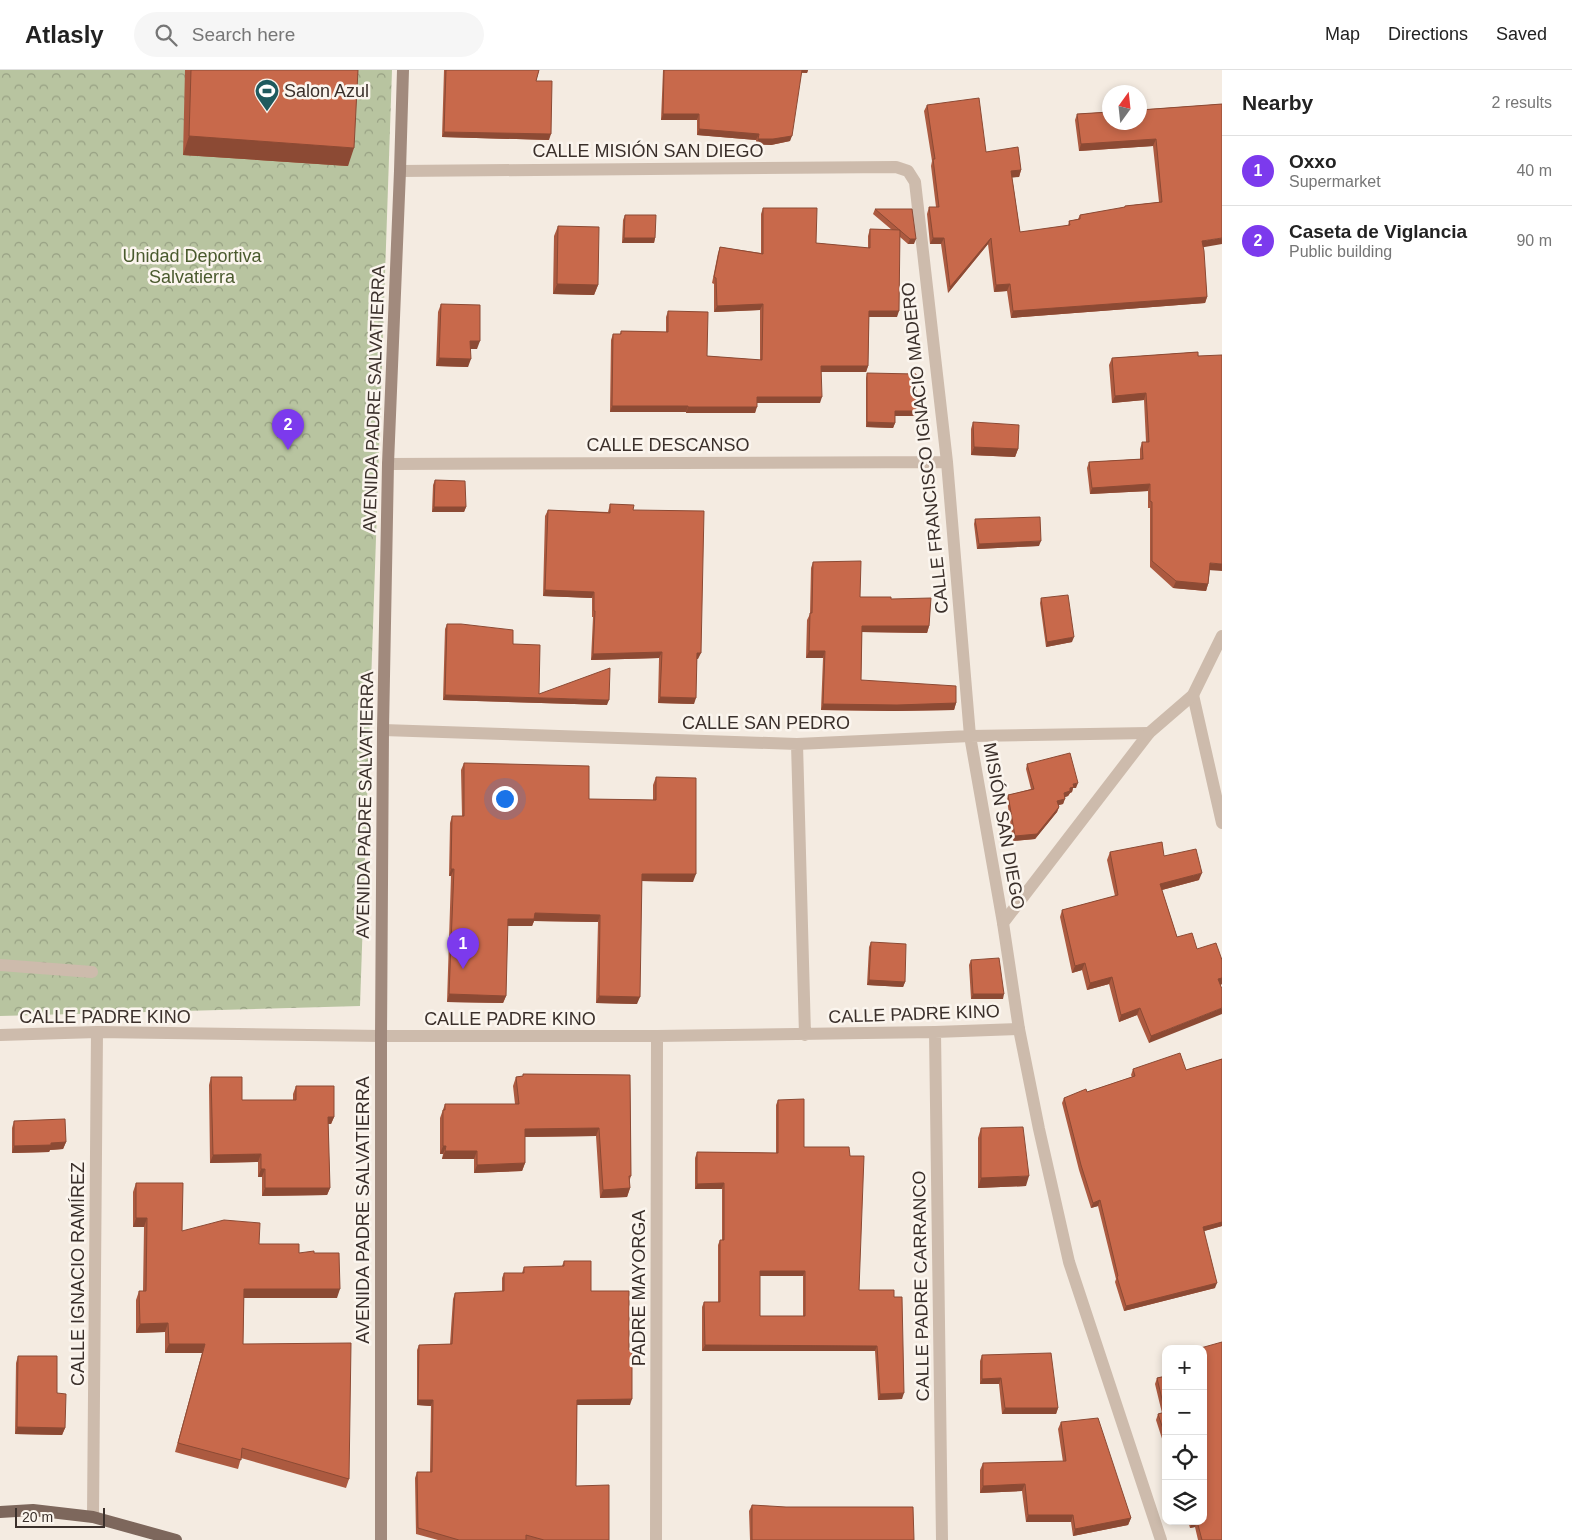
<!DOCTYPE html>
<meta charset="utf-8">
<style>
body{margin:0;font-family:Helvetica,sans-serif;background:#f6f6f6;color:#222}
.controls{position:absolute;right:15px;bottom:15px;display:grid;overflow:hidden;border-radius:10px;box-shadow:0 2px 8px #0003}
.controls button{width:45px;height:45px;display:grid;place-items:center;padding:0;border:0;border-bottom:1px solid #e0e0e0;background:#fff;color:#222;font:25px sans-serif}
.compass{position:absolute;left:1102px;top:15px;width:45px;height:45px;border-radius:50%;background:#fff;box-shadow:0 2px 8px #0003;rotate:15deg}
.scale{position:absolute;left:15px;bottom:12px;width:90px;box-sizing:border-box;padding-left:5px;border:2px solid #3b302b;border-top:0;font-size:14px;line-height:18px;white-space:nowrap;color:#3b302b;-webkit-text-stroke:4px #fbf5ee;paint-order:stroke}
.you{position:absolute;left:504px;top:728px;width:18px;height:18px;margin:-12px;border:4px solid #fff;border-radius:50%;background:#1a73e8;box-shadow:0 0 0 8px #1a73e833}
.badge{display:grid;place-items:center;width:32px;height:32px;border-radius:50%;background:#7c3aed;color:#fff;font-size:16px;font-weight:700}
.pin{position:absolute;translate:-50% -41px;filter:drop-shadow(0 1px 2px #0008)}
.pin::after{content:'';position:absolute;top:26px;width:18px;height:15px;background:inherit;clip-path:polygon(0 0,100% 0,50% 100%)}
.list{margin:0;padding:0;list-style:none}
h2{display:flex;justify-content:space-between;align-items:center;height:65px;margin:0;padding:0 20px;font-size:21px}
h2 small{font-size:16px;font-weight:400;color:#767676}
.list li{display:grid;grid-template-columns:32px 1fr auto;gap:15px;align-items:center;box-sizing:border-box;height:70px;padding:0 20px;border-top:1px solid #e0e0e0}
.list b{display:block;font-size:19px;white-space:nowrap}
.list p{margin:0;font-size:16px;white-space:nowrap;color:#767676}
.list em{font-size:16px;font-style:normal;color:#767676}
.icon{flex:none;width:28px;height:28px;fill:none;stroke:currentColor;stroke-width:2;stroke-linecap:round;stroke-linejoin:round}
.map{position:relative;flex:none;width:1222px;height:1470px;overflow:hidden}
header{display:flex;align-items:center;gap:30px;box-sizing:border-box;height:70px;padding:0 25px;background:#fff;border-bottom:1px solid #e0e0e0}
header strong{font-size:24px}
nav{display:flex;gap:28px;margin-inline-start:auto;font-size:18px}
.search{width:350px;height:45px;background:#f6f6f6;display:flex;align-items:center;gap:12px;box-sizing:border-box;padding:0 18px;border-radius:28px;color:#767676;font-size:19px}
main{display:flex}
aside{flex:1;background:#fff}
.map>svg:first-child{display:block}
.park{fill:url(#park-crowns)}
.lines{fill:none;stroke-linecap:round;stroke-linejoin:round}
.service{stroke:#cdbbac;stroke-width:12}
.minor{stroke:#cdbbac;stroke-width:12}
.tertiary{stroke:#cdbbac;stroke-width:12}
.secondary{stroke:#a18a7d;stroke-width:12}
.primary{stroke:#7d675c;stroke-width:12}
.wall{fill:#ac5a40;fill-rule:evenodd}
.shaded-wall{fill:#8c4a34}
.building{fill:#c8694b;stroke:#8c4a34;fill-rule:evenodd}
.labels{text-anchor:middle;stroke-width:5;stroke-linejoin:round;paint-order:stroke}
.poi-label{font-size:18px;fill:#3b302b;stroke:#fbf5ee;text-anchor:start}
.street-label{font-size:18px;fill:#3b302b;stroke:#fbf5ee}
.park-label{font-size:18px;fill:#4a5a2e;stroke:#fbf5ee}
</style>
<header>
<strong>Atlasly</strong>
<div class="search"><svg class="icon" aria-label="search" viewBox="0 0 24 24"><circle cx="10" cy="10" r="6"/><path d="M15 15l6 6"/></svg>Search here</div>
<nav><a>Map</a><a>Directions</a><a>Saved</a></nav>
</header>
<main>
<div class="map">
<svg width="1222" height="1470" viewBox="0 0 1222 1470">
<defs>
<pattern id="park-crowns" width="20" height="18" patternUnits="userSpaceOnUse" patternTransform="scale(1.25)"><rect width="20" height="18" fill="#b8c4a0"/><path d="M2 6a3 3 0 1 1 6 0M12 15a3 3 0 1 1 6 0" fill="none" stroke="#97a083"/></pattern>
</defs>
<rect width="100%" height="100%" fill="#f4ebe1"/>
<path class="park" d="M0,0h392l-32,936 -360,10z"/>
<g class="lines">
<path class="service" d="M0,895l92,7"/>
<path class="minor" d="M400,101l496,-4 12,4 7,11 32,280 23,274 33,187
M388,394l559,-2
M1193,625l29,128
M383,660l414,14 173,-8 179,-3
M797,674l8,291
M935,962l7,508
M0,965l97,-3 284,4h276l278,-4 84,-3
M93,1447l4,-485
M656,1470l1,-504"/>
<path class="tertiary" d="M1161,1470l-92,-278 -30,-133 -20,-100 -16,-106 146,-190 44,-38 29,-59"/>
<path class="secondary" d="M381,1470v-504l2,-306 5,-266 12,-293 3,-101"/>
<path class="primary" d="M0,1442l33,-2 60,7 83,23"/>
</g>
<path class="wall" d="M185,0h173l-10,96 -165,-11z
M444,0h95l-3,11 13,59 -107,-3z
M663,0h145l-1,3h-6l-11,68 -19,4 -15,-1v-4l-59,-5v-15h-36z
M1222,34l-19,143 4,50 -2,6 -194,15 -4,-27 -13,1 -6,-48 -40,49 -7,-49h-11l-3,-30 2,-7h7l-5,-41 1,-5 -8,-50 3,-6 59,47 35,18 -2,7h-7l8,55 48,-6 1,-5 9,-2 2,-4 44,-7 1,-2 34,-4 -6,-56 -74,5 -4,-31 2,-6z
M763,138l53,35 52,5v-12l2,-7 22,1 -19,-16 2,-5h37l2,35h-6l-8,-7 -3,80h-28l-1,49 -2,6h-45l-1,31h-63l-2,10h-69v-1h-76l1,-72 2,-6h7l1,-3 45,1v-15l2,-6 39,45 53,4v-50l-46,2v-28l-2,-1 6,-30 2,-6 41,6v-39z
M625,145l30,23 -1,5h-32l1,-23z
M558,156l40,59 -4,10 -41,-1 1,-58z
M441,234l36,45h-7l-2,18 -32,-1 2,-54z
M1198,282l12,218 -2,14 -2,7 -33,-3 -23,-21v-59h-2v-17l-58,3 -3,-26 2,-6 51,-3v-10l2,-7h4l-2,-42 -32,3 -3,-38 3,-7z
M867,303l49,38 -2,5h-19v7l-2,5 -27,-1v-49z
M973,352l45,27 -3,8 -44,-2v-26z
M435,410l31,27 -2,5h-32l1,-27z
M610,434l23,6 65,149h-1l-3,45 -36,-1 1,-45 -68,2 2,-43h-1v-19l-49,-2 2,-80 3,-6 60,2z
M975,449l64,27 -62,3 -3,-25z
M813,492l47,35 31,2 38,27 -2,7 -65,-1 -1,48 95,23 -2,7 -60,1 -73,-1 2,-52h-17l1,-38 3,-6 1,-46z
M1041,528l31,44 -26,5 -6,-44z
M447,554l66,20 26,50 68,11 -164,-5 2,-71z
M464,693l125,36 64,1v-15l3,-8 37,105 -51,-1 -5,123 -41,-1 2,-81 -64,-1 -2,5h-25l-1,70 -3,7 -56,-1 4,-126h-2l1,-53 2,-7h10l-1,-46z
M1027,694l49,24h-3l-1,4 -2,1 -2,3 -3,1 -2,7 -5,1 1,2 -2,5 -22,27 -22,2 -6,-41 1,-5 23,-6 -5,-20z
M1110,782l54,4 35,24 -37,10 15,47 20,12 25,11v24l-73,59 -12,-28 -18,7 -10,-38 -22,6 -5,-20 -10,3 -12,-56 2,-7 53,-14 -8,-36z
M871,872l34,40 -2,5 -36,-2 2,-38z
M971,890l32,39h-32l-2,-34z
M1222,989v167l-18,5 11,57 -91,23 -9,-29 1,-3 -18,-73 -7,2 -12,-38 -17,-67 2,-5 23,-6 45,-15 -1,-2 2,-6 53,1z
M523,1004l107,1 1,101 -2,6 1,6 -3,9 -27,1 -4,-62 -71,1v26l-3,8 -48,2v-14h-32l1,-5h-3v-36l5,-14h70l-2,-18 3,-9 7,-1z
M211,1007l31,23h51v-6l3,-8 38,31 -3,7h-3l2,64 -3,7 -65,1v-19h-4v-15l-48,1 -1,-78z
M778,1030l26,47 55,143 35,7 8,102 -24,1 -3,-49h-173v-44l2,-5h14v-57l2,-5h2v-51h-27v-31l2,-6 79,1v-48zM760,1206h43v40h-43z
M14,1051l52,21 -3,7 -13,1 -1,2 -37,1v-25z
M981,1058l45,58 -48,2v-50z
M136,1113l46,48 77,13 40,9h15l23,45h-93l-1,46 106,135 -3,9 -105,-30 -3,11 -63,-17 27,-99h-37v-21l-29,1v-33l3,-9h4l1,-64h-11v-35z
M564,1191l27,30 39,114h-53l-1,81 33,54h-171l-22,-6 -1,-56 2,-6h13l1,-66 -14,-1v-55l2,-5 31,-1 3,-45 2,-6 47,-2v-13l2,-5h18l2,-6 38,-1z
M982,1285l76,53 -2,6h-54l-3,-30h-19v-23z
M18,1286l39,37 8,35 -3,7 -47,-1 1,-71z
M1166,1306v75l-10,-31 2,-6 4,-1 -7,-29 2,-6z
M1061,1352l70,96 -3,7 -55,11 -2,-14h-45l-4,-31 -42,2v-23l3,-7 80,-1 -5,-33z
M752,1435l162,35h-164l-1,-29z
M1188,1451h15l19,19h-24l-3,-13 -5,1z"/>
<path class="shaded-wall" d="M801,0h7l-1,3 -7,-1z
M663,44h36l-2,6h-36z
M699,59l60,5 -3,6 -59,-5z
M444,62l107,2 -2,6 -107,-3z
M189,66l165,12 -6,18 -165,-11z
M792,66l-2,5 -19,4 -15,-1 2,-5z
M1156,69l-3,7 -74,5 2,-7z
M1021,100l-2,7 -10,1 2,-7z
M624,168h31l-1,5h-32z
M933,168h11l-3,6h-11z
M991,168l-3,6 -40,49 2,-6z
M1222,168v6l-23,4 3,-7z
M910,169h6l-2,5h-6z
M557,214l41,1 -4,10 -41,-1z
M1010,214l-3,7 -13,1 2,-7z
M1207,227l-2,6 -194,15 2,-7z
M763,234l-3,6 -46,2 3,-6z
M869,241h30l-2,6h-30z
M470,271h10l-3,8h-10z
M439,288l32,1 -3,8 -32,-1z
M821,296h47l-2,6h-47z
M1146,323l-2,7 -32,3 3,-7z
M757,327h65l-2,6h-65z
M612,336h76l-2,6h-76z
M688,337h69l-2,6h-69z
M895,341h21l-2,5h-21z
M867,352l28,1 -2,5 -27,-1z
M974,377l44,2 -3,8 -44,-2z
M1150,414l-2,7 -58,3 2,-6z
M434,437h32l-2,5h-32z
M1041,471l-2,5 -62,3 2,-5z
M1210,493l12,1v7l-14,-1z
M1176,511l32,3 -2,7 -33,-3z
M545,520l49,2 -2,6 -49,-2z
M862,556h67l-2,7 -67,-1z
M1074,567l-2,5 -26,5 1,-5z
M809,581h16l-2,7h-17z
M662,582l-3,6 -68,2 2,-6z
M697,583h4l-3,6h-3z
M445,625l164,5 -2,5 -164,-5z
M660,627l36,1 -2,6 -36,-1z
M956,633l-2,7 -60,1 -73,-1 2,-6z
M1078,713l-2,5h-3l-1,4 -2,1 -2,3 -6,2 2,-5 9,-9z
M1065,729l-2,5 -8,2 2,-5z
M1059,737l-2,5 -22,27 -22,2 2,-5z
M451,799h3l-3,7h-2z
M1202,803l-3,7 -41,11 2,-7z
M642,804h54l-3,8 -53,-1z
M535,843l65,2 -2,7 -64,-1 -2,5h-27l3,-7z
M1085,893l-3,7 -10,3 3,-7z
M1112,907l-3,7 -22,6 3,-7z
M1222,908v6l-6,2 2,-7z
M869,910l36,2 -2,5 -36,-2z
M449,924l57,2 -3,7 -56,-1z
M973,924h31l-1,5h-32z
M599,926l41,1 -3,7 -41,-1z
M1140,938l-3,7 -18,7 2,-7z
M1222,938v6l-73,29 2,-7z
M328,1047h6l-3,7h-5z
M599,1058l-3,8 -74,1 3,-8z
M66,1072l-3,7 -13,1 -1,2 -37,1 2,-7z
M443,1076h3l-3,8h-3z
M445,1081h32l-3,8h-32z
M261,1084l-3,8 -48,1 3,-8z
M525,1093l-3,8 -48,2 3,-8z
M261,1099h4l-3,8h-4z
M1029,1106l-3,10 -48,2 3,-10z
M724,1113l-2,6h-27l2,-5z
M265,1118h65l-3,7 -65,1z
M630,1118l-3,9 -27,1 3,-8z
M1100,1130l-2,6 -7,2 2,-5z
M136,1148h11l-3,9h-11z
M1222,1152v4l-21,6 2,-5z
M760,1201h45l-2,5h-45z
M1217,1213l-2,5 -91,23 2,-5z
M244,1219h96l-3,9h-96z
M168,1253l-3,9 -29,1 4,-9z
M169,1274h36l-3,9h-37z
M705,1275l172,1 -2,5h-173z
M1001,1308l-2,6h-19l2,-5z
M904,1323l-2,6 -24,1 2,-6z
M632,1329l-2,6h-55l2,-5z
M418,1330h15l-2,6 -14,-1z
M1005,1338h53l-2,6h-54z
M17,1357l48,1 -3,7 -47,-1z
M1025,1414l-3,7 -42,2 3,-7z
M1028,1445h45l-2,7h-45z
M1131,1448l-3,7 -55,11 2,-7z
M1197,1451l-2,6 -5,1 2,-6z"/>
<path class="building" d="M191,0h167l-4,78 -165,-12z
M446,0h93l-3,11h16l-1,53 -107,-2z
M664,0h138l-10,66 -19,3h-15l1,-5 -60,-5v-15h-36z
M979,28l7,54 32,-5 3,23 -10,1 9,61 50,-7 -1,-4 11,-2v-4l45,-8v-1l37,-4 -6,-63 -75,5 -4,-30 33,-2v10h30v-12l82,-6v134l-20,3 2,10 3,46 -194,14 -3,-27 -14,1 -5,-47 -41,49 -6,-49h-11l-4,-31h10l-6,-48h2l-8,-54z
M763,138h54l-1,35 54,5v-19l30,1 -1,81h-30l-1,55h-47l1,31h-65v10h-69v-1h-76l1,-72h8v-3l47,1v-21l40,1 -1,44 55,4 1,-56 -46,2 -1,-28 -2,-1 6,-30 43,7z
M875,139h37l4,30h-6z
M625,145h31l-1,23h-31z
M558,156l41,1 -1,58 -41,-1z
M441,234l39,1v36h-10l1,18 -32,-1z
M1198,282v4l24,-1v209l-12,-1 -2,21 -32,-3 -24,-20v-59l-2,-1v-17l-58,4 -3,-26 54,-3 -1,-17h7l-3,-49 -31,3 -3,-38z
M867,303l49,1v37h-21v12l-28,-1z
M973,352l46,3 -1,24 -44,-2z
M435,410l30,1 1,26h-32z
M610,434l24,1 -1,5 71,1 -3,142h-4l-1,45 -36,-1 2,-45 -69,2 2,-43h-1v-19l-49,-2 3,-80 62,3z
M1040,447l1,24 -62,3 -4,-25z
M861,491l-1,36h31v2l40,-1 -2,28h-67l-1,54 95,6v17l-59,2 -74,-1 2,-53h-16l1,-38h2l1,-51z
M1068,525l6,42 -27,5 -6,-44z
M447,554h14l52,6v14l27,1 -1,49 71,-26 -1,32 -164,-5z
M1070,683l8,30 -5,1 1,3 -4,1v3l-6,2 1,6 -8,2 2,6 -22,27 -22,2 -7,-41 26,-6 -7,-25z
M464,693l125,3v33l67,1v-23l40,1v96h-54l-2,123 -41,-1 1,-81 -65,-2 -1,6h-26l-2,77 -57,-2 5,-125h-3l1,-53h12z
M1162,772l2,14 32,-7 6,24 -42,11 17,53 15,-4 5,16 19,-6 6,17v18l-4,1 4,10v19l-71,28 -11,-28 -19,7 -9,-38 -22,6 -5,-20 -10,3 -13,-56 56,-15 -8,-43z
M871,872l35,2 -1,38 -36,-2z
M999,888l5,36h-31l-2,-34z
M1180,983l6,17 36,-11v163l-19,5 14,56 -91,23 -9,-29 1,-1 -18,-76 -7,3 -12,-38 -17,-67 22,-9 1,3 48,-16 -2,-7z
M523,1004l107,1 1,101h-2l1,12 -27,2 -4,-62 -74,1v34l-48,2v-14h-32l1,-5h-3v-36h2v-6h74l-3,-27 7,-1z
M211,1007h31v23h54v-14h38v31h-6l2,71h-65v-19h-4v-15l-48,1z
M804,1029v48h45l1,9h14l-5,134h35v7h8l2,96 -24,1 -3,-48 -172,-1 -1,-43h16v-62h4v-57l-27,1v-32l81,1v-53zM760,1201h45v45h-45z
M65,1049l1,23 -15,1v2l-37,1v-25z
M1023,1057l6,49 -48,2v-50z
M136,1113h47l-1,48 42,-11 36,3 -1,21h40v9l15,-2v2h25l1,36h-96l-1,55 108,-1 -2,136 -107,-31 -1,12 -63,-17 27,-99h-36l-1,-21 -28,1 -1,-33h7l1,-73h-11z
M564,1191h27v30h38v59h3v49l-55,1 -1,86 33,-1v55h-65l-18,-5v5h-67l-41,-12 -1,-56h15l1,-72h-15l1,-55 33,-1 3,-51 49,-2v-18h20v-6l40,-1z
M1222,1272v198h-20l-5,-19h6v-172h-6z
M1051,1283l7,55h-53l-4,-30 -19,1v-24z
M18,1286h39v37l9,1 -1,34 -48,-1z
M1166,1306v62l-8,-24 7,-2 -8,-34z
M1098,1348l33,100 -56,11 -2,-14h-45l-3,-31 -42,2v-23l83,-2 -5,-39z
M752,1435l34,2h127l1,33h-162z"/>
<defs>
<symbol id="stadium-pin" viewBox="-11 -11 22 30"><path d="M0 17L-7.5 6A9.5 9.5 0 1 1 7.5 6Z" fill="#1f5a5e" stroke="#fbf5ee"/><path d="M0-5a6.5 5 0 1 0 0 10a6.5 5 0 1 0 0-10ZM-3.5-1.8h7v3.6h-7Z" fill="#fff"/></symbol>
</defs>
<g fill-rule="evenodd">
<use href="#stadium-pin" x="253" y="7" width="28" height="38"/>
</g>
<g class="labels">
<g class="poi-label">
<text x="284" y="27">Salon Azul</text>
</g>
<g class="street-label">
<text x="648" y="87">CALLE MISIÓN SAN DIEGO</text>
<text transform="translate(374 329) rotate(-88)" y="6">AVENIDA PADRE SALVATIERRA</text>
<text x="668" y="381">CALLE DESCANSO</text>
<text transform="translate(925 378) rotate(-96)" y="6">CALLE FRANCISCO IGNACIO MADERO</text>
<text x="766" y="659">CALLE SAN PEDRO</text>
<text transform="translate(365 735) rotate(-89)" y="6">AVENIDA PADRE SALVATIERRA</text>
<text transform="translate(1004 756) rotate(80)" y="6">MISIÓN SAN DIEGO</text>
<text transform="translate(914 944) rotate(-2)" y="6">CALLE PADRE KINO</text>
<text x="105" y="953">CALLE PADRE KINO</text>
<text x="510" y="955">CALLE PADRE KINO</text>
<text transform="translate(363 1140) rotate(-90)" y="6">AVENIDA PADRE SALVATIERRA</text>
<text transform="translate(78 1204) rotate(-90)" y="6">CALLE IGNACIO RAMÍREZ</text>
<text transform="translate(921 1216) rotate(-91)" y="6">CALLE PADRE CARRANCO</text>
<text transform="translate(639 1218) rotate(-90)" y="6">PADRE MAYORGA</text>
</g>
<g class="park-label">
<text x="192" y="192">Unidad Deportiva<tspan x="192" dy="21">Salvatierra</tspan></text>
</g>
</g>
</svg>
<div class="controls">
<button>+</button>
<button>−</button>
<button><svg class="icon" aria-label="locate" viewBox="0 0 24 24"><circle cx="12" cy="12" r="6"/><path d="M12 2v4M12 18v4M2 12h4M18 12h4"/></svg></button>
<button><svg class="icon" aria-label="layers" viewBox="0 0 24 24"><path d="M12 4l9 5-9 5-9-5zM3 14l9 5 9-5"/></svg></button>
</div>
<svg class="compass" viewBox="-18 -18 36 36"><path d="M0-13l5 13h-10z" fill="#e53935"/><path d="M0 13l5-13h-10z" fill="#767676"/></svg>
<div class="scale">20 m</div>
<div class="you"></div>
<div class="pin badge" style="left:463px;top:899px">1</div>
<div class="pin badge" style="left:288px;top:380px">2</div>
</div>
<aside>
<h2>Nearby<small>2 results</small></h2>
<ul class="list">
<li><span class="badge">1</span><div><b>Oxxo</b><p>Supermarket</p></div><em>40 m</em></li>
<li><span class="badge">2</span><div><b>Caseta de Viglancia</b><p>Public building</p></div><em>90 m</em></li>
</ul>
</aside>
</main>
